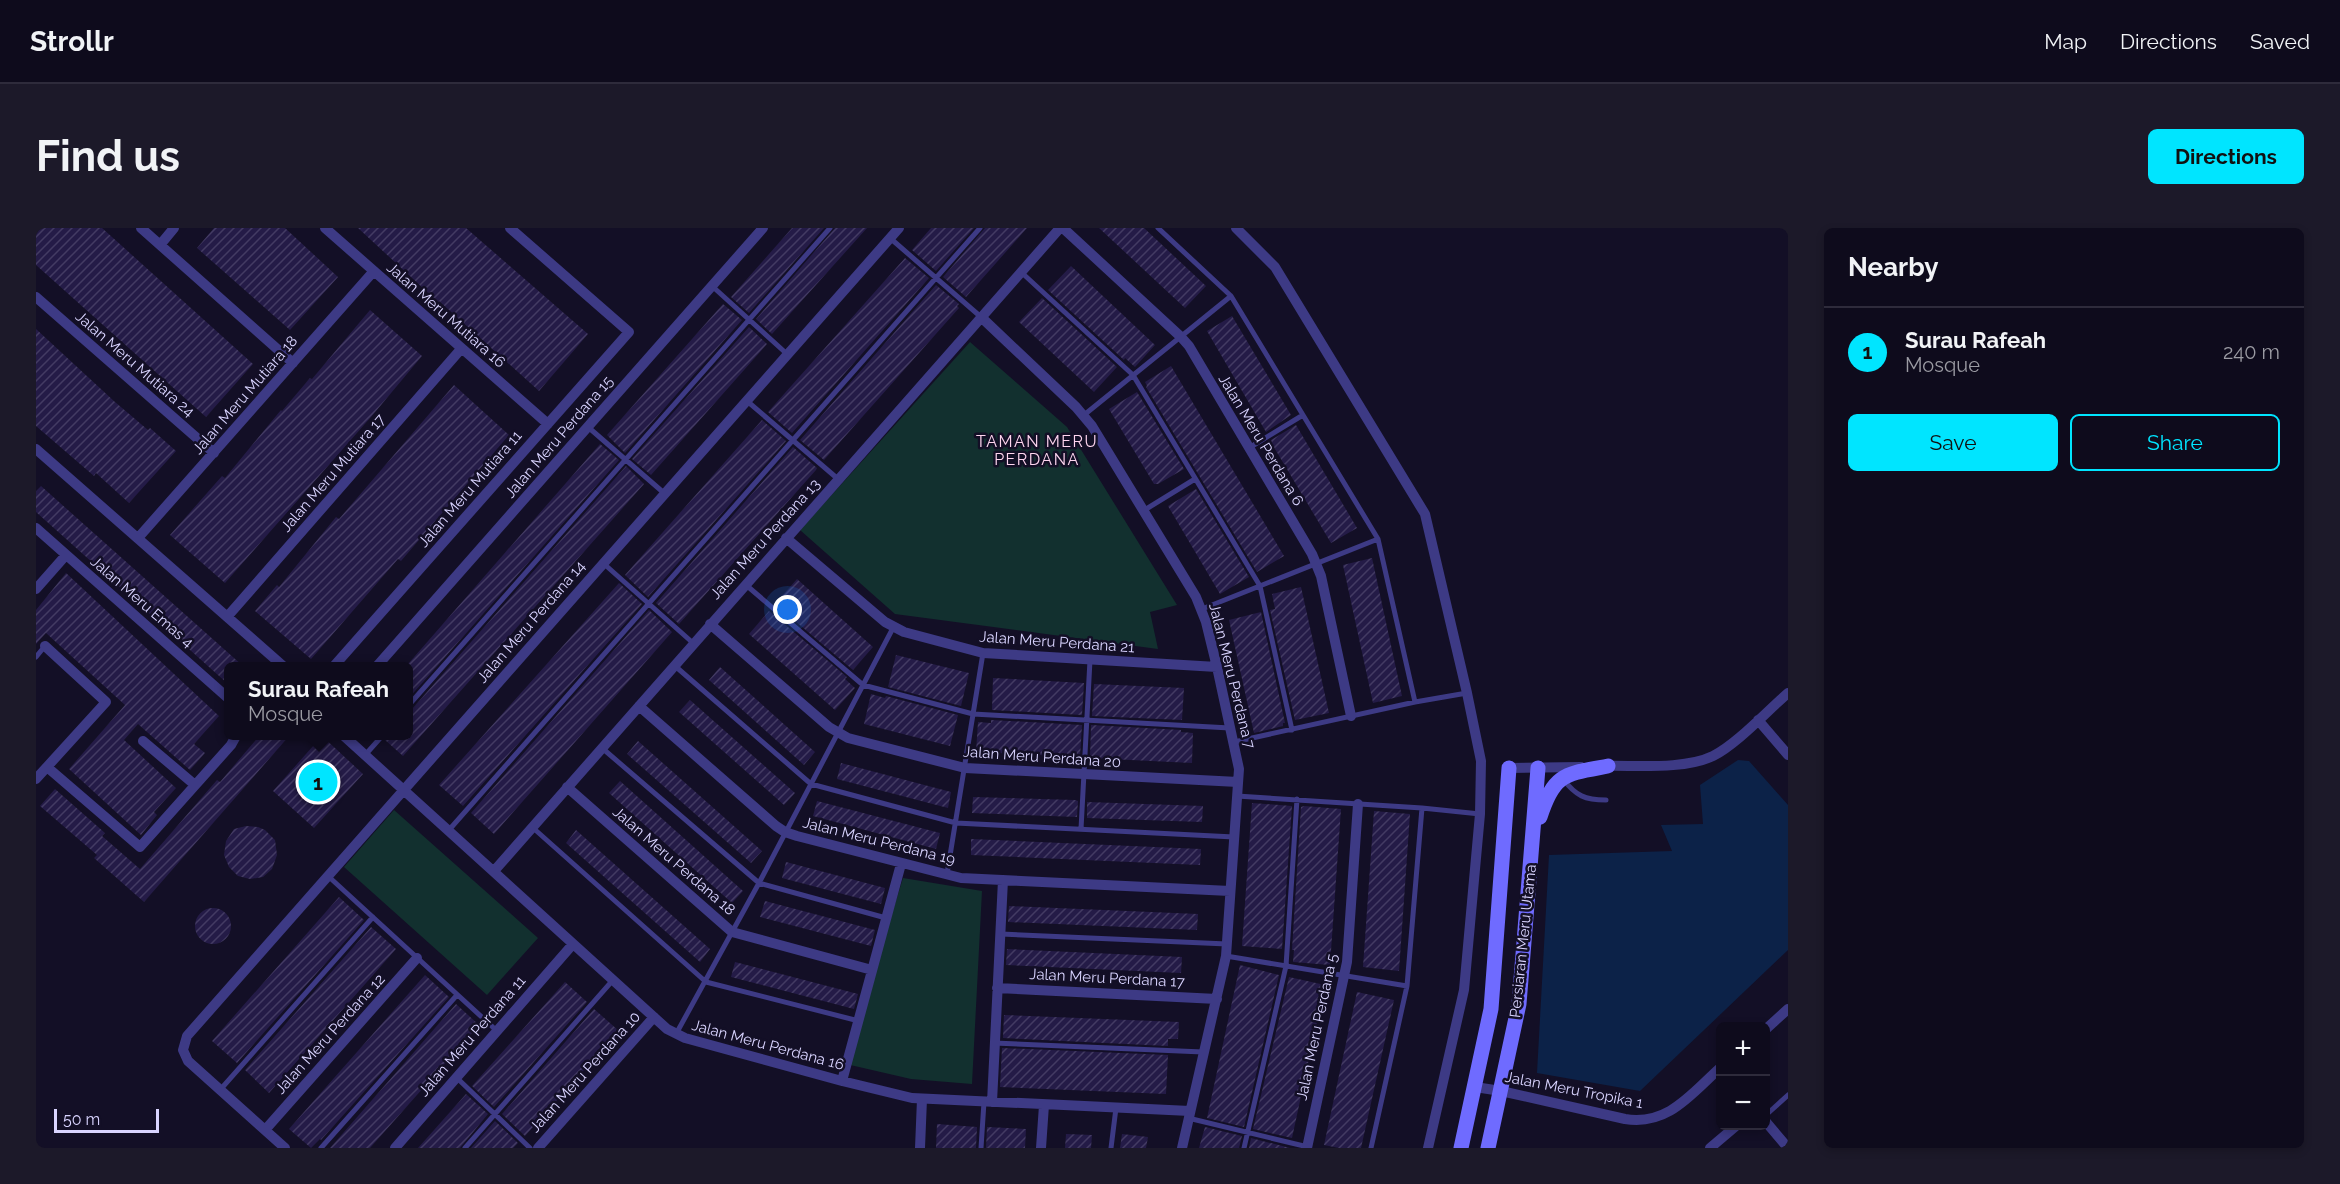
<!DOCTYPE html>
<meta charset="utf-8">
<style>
body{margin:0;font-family:Raleway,sans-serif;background:#1c1929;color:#f1f3f6}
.controls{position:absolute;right:18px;bottom:18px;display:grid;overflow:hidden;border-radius:9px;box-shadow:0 3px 9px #0003}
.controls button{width:54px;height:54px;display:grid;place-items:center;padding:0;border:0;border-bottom:2px solid #2e2b3b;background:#0e0b1c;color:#f1f3f6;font:30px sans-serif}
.scale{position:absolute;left:18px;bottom:15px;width:105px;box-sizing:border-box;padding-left:6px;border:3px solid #d9d4ff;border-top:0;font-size:16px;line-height:21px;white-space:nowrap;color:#d9d4ff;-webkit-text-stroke:4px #130f26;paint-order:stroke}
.you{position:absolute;left:752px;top:382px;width:21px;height:21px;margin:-15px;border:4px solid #fff;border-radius:50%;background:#1a73e8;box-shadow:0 0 0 9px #1a73e833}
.badge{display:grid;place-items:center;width:39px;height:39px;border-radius:50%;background:#00e5ff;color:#111;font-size:20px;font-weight:700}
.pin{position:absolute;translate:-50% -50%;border:3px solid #fff;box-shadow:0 2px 6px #0006}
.popup{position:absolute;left:188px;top:434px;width:189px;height:78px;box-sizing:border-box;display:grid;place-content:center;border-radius:9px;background:#0e0b1c;filter:drop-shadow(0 2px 4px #0005);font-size:20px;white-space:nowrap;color:#9b9ba3}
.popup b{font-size:22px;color:#f1f3f6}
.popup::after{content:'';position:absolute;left:50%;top:100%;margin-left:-12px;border:12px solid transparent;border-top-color:#0e0b1c}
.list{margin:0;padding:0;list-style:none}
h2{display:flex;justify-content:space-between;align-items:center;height:78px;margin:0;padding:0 24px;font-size:26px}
h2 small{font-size:20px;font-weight:400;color:#9b9ba3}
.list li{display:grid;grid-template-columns:39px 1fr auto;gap:18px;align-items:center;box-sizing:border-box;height:90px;padding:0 24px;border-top:2px solid #2e2b3b}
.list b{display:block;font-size:22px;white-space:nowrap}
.list p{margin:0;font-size:20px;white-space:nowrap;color:#9b9ba3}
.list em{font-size:20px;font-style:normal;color:#9b9ba3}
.actions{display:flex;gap:12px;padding:18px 24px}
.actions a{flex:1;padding:14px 0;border:2px solid #00e5ff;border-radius:9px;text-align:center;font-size:21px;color:#00e5ff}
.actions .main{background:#00e5ff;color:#111}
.map{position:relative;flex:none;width:1752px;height:920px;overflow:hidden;border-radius:9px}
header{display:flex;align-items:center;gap:36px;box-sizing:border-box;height:84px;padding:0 30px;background:#0e0b1c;border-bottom:2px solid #2e2b3b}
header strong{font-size:28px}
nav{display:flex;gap:33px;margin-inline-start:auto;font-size:21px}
.intro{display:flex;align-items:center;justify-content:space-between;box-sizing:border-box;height:144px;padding:0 36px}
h1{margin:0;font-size:42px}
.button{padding:15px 27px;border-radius:9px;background:#00e5ff;color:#111;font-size:21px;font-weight:700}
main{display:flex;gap:36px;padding:0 36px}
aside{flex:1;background:#0e0b1c;border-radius:9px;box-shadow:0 3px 9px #0003}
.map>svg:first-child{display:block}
.green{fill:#12302f}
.water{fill:#0c2248}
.building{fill:url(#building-hatch)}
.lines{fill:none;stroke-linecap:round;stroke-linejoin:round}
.lane{stroke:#3d3a85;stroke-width:5}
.street{stroke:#3d3a85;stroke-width:10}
.secondary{stroke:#6f6bff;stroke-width:15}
.labels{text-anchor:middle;stroke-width:5;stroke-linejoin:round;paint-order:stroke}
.street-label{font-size:15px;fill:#d9d4ff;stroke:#130f26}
.neighbourhood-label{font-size:16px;letter-spacing:1.5px;fill:#ffd6f0;stroke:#130f26}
</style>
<header>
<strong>Strollr</strong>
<nav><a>Map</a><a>Directions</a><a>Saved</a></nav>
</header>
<div class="intro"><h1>Find us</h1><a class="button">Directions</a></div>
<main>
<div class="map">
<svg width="1752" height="920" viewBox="0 0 1752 920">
<defs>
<pattern id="building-hatch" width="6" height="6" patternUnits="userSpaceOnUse" patternTransform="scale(1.5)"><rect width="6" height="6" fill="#241b47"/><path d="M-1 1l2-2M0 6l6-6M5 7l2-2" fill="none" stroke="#433b63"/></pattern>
</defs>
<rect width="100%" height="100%" fill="#130f26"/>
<path class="green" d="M934,114l97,85 110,178 -27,7 8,37 -263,-35 -95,-84z
M358,582l144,128 -51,57 -143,-128z
M867,650l79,13 -10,193 -61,-5 -65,-15z"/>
<path class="water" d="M1702,532l11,1 39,44v145l-148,141 -103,-18 12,-218 123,-4 -11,-26 42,-1 -3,-39z"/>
<path class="building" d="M0,0h66l151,136 -47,53 -170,-152z
M178,0h71l53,49 -48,53 -93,-82z
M322,0h108l122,106 -49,57 -100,-90 -1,1z
M756,0h32l-75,85 -18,-16z
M799,0h32l-95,106 -16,-15z
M895,0h43l-38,43 -24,-21z
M949,0h42l-61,69 -23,-20z
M1063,0h45l62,58 -21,22z
M869,30l24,20 -137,155 -24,-21z
M1035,38l84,79 -20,22 -10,-9 -1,2 -76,-70z
M900,57l23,19 -2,2 2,2 -135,152 -24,-20z
M1006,70l75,69 -23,25 -75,-70z
M687,76l19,16 -117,133 -18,-18z
M334,82l52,46 -51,61 -146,166 -55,-48 52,-59 3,2 56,-68 1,1 28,-33 2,1z
M1196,88l59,99 -25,17 -59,-101z
M713,99l18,17 -116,131 -19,-16z
M0,101l79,73 33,28 2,-2 26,23 -47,52 -33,-30 -2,3 -58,-50z
M1135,138l113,190 -27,16 -111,-185 1,-1 -2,-4z
M418,157l55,50 -108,126 -3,-2 -87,100 -56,-48 22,-26 2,2 57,-70 3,2z
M1101,164l47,77 -26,15h-4l-45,-75z
M726,192l24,21 -138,156 -23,-22z
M1260,197l61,103 -26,15 -59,-99 -1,-4z
M564,216l19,16 -211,239v-35z
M757,219l24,21 -1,2 -137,154 -23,-21z
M590,238l18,18 -241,272 -18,-16 2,-5h21v-24l4,-2z
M5,258l202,180h-15v18l-192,-172v-21z
M1160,261l53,88 -29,17 -52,-88z
M1336,330l30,138 -29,7 -30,-138z
M30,345l153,143 -25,28 11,9 -15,17 -52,-46 -14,16 52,48 -22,24 3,3 -16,20 -72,-66 56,-64 -79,-72 -10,11v-34z
M761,351l76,68 -20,23 -78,-66z
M583,355l23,21 -179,202 -24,-21z
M1265,359l28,126 -34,7 -25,-110 5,-1 -3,-15z
M613,382l23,22 -178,202 -23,-21z
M733,383l78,66 -2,2 10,9 -20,22 -86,-76z
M1225,384l24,111h-2v3l-29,7 -25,-113z
M860,427l73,18 -8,33 -73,-19z
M684,439l95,85 -11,13 -95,-85z
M957,450l91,5 -2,32 -90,-5z
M1058,456l90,4 -2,32 -90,-4z
M835,466l14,4 1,-2 72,19 -8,31 -86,-22z
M654,472l105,93 -11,12 -105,-93z
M955,492l91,5 -2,32 -104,-5 2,-30 13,1z
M1055,497l90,5v2l12,1 -1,30 -102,-5z
M224,507h30l-146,167 -50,-44 3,-3 -57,-49 15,-17 50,44 -3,3 38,33 77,-89 3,2z
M286,508l41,38 -49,54 -41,-37z
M602,513l124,110 -11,12 -124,-109z
M805,535l110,29 -3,16 -111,-29z
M584,553l123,110 -11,12 -123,-110z
M937,569l102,3 3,1 -1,16 -105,-4z
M781,573l123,32 -4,16 -123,-33z
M1051,574l116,4 -1,16 -115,-4z
M1216,575l40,3 -10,143 -40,-3z
M1268,578l37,3 -11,156 -37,-3 1,-12h-2l9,-143z
M1338,583l36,3 -11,157 -36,-4z
M210,598l12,1 7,3 10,10 2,15 -5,14 -9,8 -13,2 -12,-3 -9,-9 -5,-12 2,-14 8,-12z
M540,602l134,119 -10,13 -134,-119z
M935,611l230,10 -1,16 -229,-10z
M750,634l99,26 -4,16 -99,-26z
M303,669l25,23 -127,143 -25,-22z
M729,673l110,29 -4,16 -111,-29z
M973,678l189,8 -1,16 -189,-8z
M159 698a18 18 0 1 1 36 0a18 18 0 1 1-36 0Z
M335,699l25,22 -127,144 -24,-23z
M971,721l175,8 -1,16 -175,-8z
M699,734l123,32 -4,15 -123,-32z
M1204,737l39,10 -35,152 -37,-9z
M389,747l24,22 -128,143 -1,-1 -9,9 -22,-19z
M1253,749l36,8 -33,153 -39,-9z
M529,754l22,20 -93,105 -22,-21z
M1321,764l37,8 -33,148h-22l-15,-3z
M420,776l23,21 -109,123h-40z
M558,781l25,22 -94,105 -23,-22z
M968,787l175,7 -1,17h-10v7l-165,-8z
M966,820l166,7 -2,39 -166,-7z
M430,866l22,20 -28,34h-42z
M459,893l23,22 -5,5h-42z
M901,896l40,3 -1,21h-40z
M951,899l39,2 -1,19h-39z
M1169,899l37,9 -3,12h-40z
M1030,906l26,1 -1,13h-26z
M1086,906l26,3 -2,11h-26z
M1215,910l39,10h-41z"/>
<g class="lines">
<path class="lane" d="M1122,0l73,68 147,243 37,163
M854,10l91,79
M985,44l112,103 127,211 32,144
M676,58l75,68
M711,173l91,78
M1048,187l147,-119
M552,199l76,66
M1213,220l54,-33
M1107,283l52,-32
M567,335l90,80
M710,357l117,100 110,29 257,14
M1166,381l176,-70
M0,429l9,-11
M639,438l136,118 145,39 278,14
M372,478l422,-478
M1198,514l181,-40 52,-9
M566,520l157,135 127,35
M330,526l16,-18
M1527,551c13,17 22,21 43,21
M1201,568l185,12 58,6
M496,599l174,155 153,39
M1045,601l9,-169
M413,602l531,-602
M911,646l36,-221
M292,648l169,155
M965,706l226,10
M1190,728l181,30
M640,806l83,-151 134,-255
M958,815l209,9
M421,850l73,70
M184,862l153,-173
M1730,887l22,-20
M1152,890l120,29
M285,920l136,-153
M429,920l148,-168
M945,920l3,-46
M1075,920l5,-40
M1208,920l42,-182 11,-167
M1335,920l36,-162 15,-178"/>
<path class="street" d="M105,0l152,135
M289,0l223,196
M1027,0l118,109 8,9 123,208 9,22 30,140
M1200,0l39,39 150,247 42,179 14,68 -1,53 -16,176 -36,158
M124,17l14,-17
M0,69l178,156
M945,89l95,90 16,19 104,171 10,25 11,45 22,102 -13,187 -44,192
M0,221l247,217
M0,300l192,170
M102,310l235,-266
M750,310l99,84 19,10 79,21 234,14
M0,361l30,-34
M191,389l234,-268
M674,396l119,103 19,11 117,30 273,14
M298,438l295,-334 -119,-104
M341,438l386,-438
M603,478l137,120 9,6 12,4 164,42 269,13
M1722,492l30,35
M308,508l323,293 18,9 157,43 70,17 278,13
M107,513l52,44
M1567,538c32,-1 81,4 110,-10 24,-12 54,-45 75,-63
M11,539l93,80 91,-102 5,-9
M1473,540l72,-1
M0,551l70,-77 -61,-56
M531,559l165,145 140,38
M458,643l566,-643
M961,760l220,11
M1730,801l22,-20
M806,853l59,-217
M1439,859l26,4 124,28c43,7 66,-25 95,-51
M956,874l11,-222
M1730,894l22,26
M229,902l152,-172
M249,920l-97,-87 -5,-11 4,-14 712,-808
M359,920l178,-204
M502,920l116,-131
M884,920l2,-49
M1005,920l3,-43
M1271,920l40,-186 11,-158
M1674,920l26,-22"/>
<path class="secondary" d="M1504,589c14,-44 25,-43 68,-51
M1425,920l30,-139 18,-241
M1452,920l31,-144 19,-236"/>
</g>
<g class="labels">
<g class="street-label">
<text transform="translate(410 87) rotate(41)" y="5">Jalan Meru Mutiara 16</text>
<text transform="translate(99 136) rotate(41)" y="5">Jalan Meru Mutiara 24</text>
<text transform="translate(209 167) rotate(-49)" y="5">Jalan Meru Mutiara 18</text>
<text transform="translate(523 209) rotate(-49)" y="5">Jalan Meru Perdana 15</text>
<text transform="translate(1225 212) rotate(59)" y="5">Jalan Meru Perdana 6</text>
<text transform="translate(297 245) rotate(-49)" y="5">Jalan Meru Mutiara 17</text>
<text transform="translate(434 261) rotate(-49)" y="5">Jalan Meru Mutiara 11</text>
<text transform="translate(729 311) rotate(-48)" y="5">Jalan Meru Perdana 13</text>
<text transform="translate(106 374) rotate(41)" y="5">Jalan Meru Emas 4</text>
<text transform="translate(495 394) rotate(-49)" y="5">Jalan Meru Perdana 14</text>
<text transform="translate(1021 414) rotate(4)" y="5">Jalan Meru Perdana 21</text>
<text transform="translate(1196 448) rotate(76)" y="5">Jalan Meru Perdana 7</text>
<text transform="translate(1006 529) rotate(4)" y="5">Jalan Meru Perdana 20</text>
<text transform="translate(843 613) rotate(14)" y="5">Jalan Meru Perdana 19</text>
<text transform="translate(638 633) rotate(41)" y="5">Jalan Meru Perdana 18</text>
<text transform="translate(1487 713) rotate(-84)" y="5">Persiaran Meru Utama</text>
<text transform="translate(1071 750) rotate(3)" y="5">Jalan Meru Perdana 17</text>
<text transform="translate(1281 799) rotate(-78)" y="5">Jalan Meru Perdana 5</text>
<text transform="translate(294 806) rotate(-48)" y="5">Jalan Meru Perdana 12</text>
<text transform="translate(436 808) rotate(-49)" y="5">Jalan Meru Perdana 11</text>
<text transform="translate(732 817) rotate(15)" y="5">Jalan Meru Perdana 16</text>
<text transform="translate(549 844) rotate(-48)" y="5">Jalan Meru Perdana 10</text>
<text transform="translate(1538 862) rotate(11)" y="5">Jalan Meru Tropika 1</text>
</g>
<g class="neighbourhood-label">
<text x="1001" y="219">TAMAN MERU<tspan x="1001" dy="18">PERDANA</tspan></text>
</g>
</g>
</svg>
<div class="controls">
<button>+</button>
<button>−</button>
</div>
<div class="scale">50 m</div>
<div class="you"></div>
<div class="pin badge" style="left:282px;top:554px">1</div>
<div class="popup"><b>Surau Rafeah</b>Mosque</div>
</div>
<aside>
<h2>Nearby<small></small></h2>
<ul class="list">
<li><span class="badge">1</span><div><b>Surau Rafeah</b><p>Mosque</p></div><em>240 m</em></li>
</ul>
<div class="actions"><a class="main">Save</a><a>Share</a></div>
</aside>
</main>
